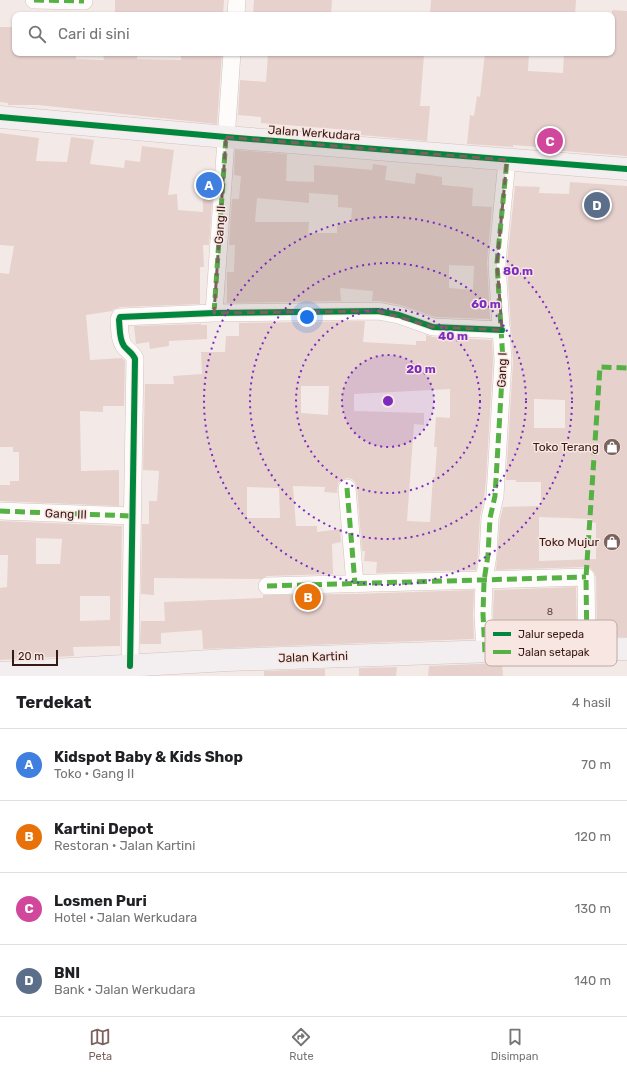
<!DOCTYPE html>
<html lang="id">
<meta charset="utf-8">
<style>
body{margin:0;font-family:Rubik,sans-serif;background:#f2f2f2;color:#202124}
.scale{position:absolute;left:12px;bottom:10px;width:46px;box-sizing:border-box;padding-left:4px;border:2px solid #391914;border-top:0;font-size:11px;line-height:14px;white-space:nowrap;color:#391914;-webkit-text-stroke:3px #f8e6e2;paint-order:stroke}
.you{position:absolute;left:307px;top:317px;width:14px;height:14px;margin:-10px;border:3px solid #fff;border-radius:50%;background:#1a73e8;box-shadow:0 0 0 6px #1a73e833}
.badge{display:grid;place-items:center;width:26px;height:26px;border-radius:50%;background:#7a625e;color:#fff;font-size:13px;font-weight:700}
.pin{position:absolute;translate:-50% -50%;border:2px solid #fff;box-shadow:0 1px 4px #0006}
.list{margin:0;padding:0;list-style:none}
h2{display:flex;justify-content:space-between;align-items:center;height:52px;margin:0;padding:0 16px;font-size:17px}
h2 small{font-size:13px;font-weight:400;color:#757577}
.list li{display:grid;grid-template-columns:26px 1fr auto;gap:12px;align-items:center;box-sizing:border-box;height:72px;padding:0 16px;border-top:1px solid #e0e0e0}
.list b{display:block;font-size:15px;white-space:nowrap}
.list p{margin:0;font-size:13px;white-space:nowrap;color:#757577}
.list em{font-size:13px;font-style:normal;color:#757577}
.icon{flex:none;width:22px;height:22px;fill:none;stroke:currentColor;stroke-width:2;stroke-linecap:round;stroke-linejoin:round}
.map{position:relative;flex:none;width:627px;height:676px;overflow:hidden}
.search{position:absolute;background:#fff;box-shadow:0 1px 3px #0004;left:12px;right:12px;top:12px;height:44px;display:flex;align-items:center;gap:10px;box-sizing:border-box;padding:0 14px;border-radius:8px;color:#757577;font-size:15px}
.sheet{height:340px;background:#fff}
nav{display:flex;justify-content:space-around;align-items:center;box-sizing:border-box;height:56px;border-top:1px solid #e0e0e0;background:#fff;font-size:11px;color:#757577}
nav a{display:grid;justify-items:center;gap:2px}
nav .on{color:#7a625e}
.map>svg:first-child{display:block}
.building{fill:#e6d1cd;fill-rule:evenodd}
.lines{fill:none;stroke-linecap:round;stroke-linejoin:round}
.street-casing{stroke:#d5c2be;stroke-width:18}
.secondary-casing{stroke:#d5c2be;stroke-width:23}
.street{stroke:#fdfcfb;stroke-width:17}
.secondary{stroke:#f3eff1;stroke-width:22}
.quiet{stroke:#56b144;stroke-width:5;stroke-dasharray:10 5;stroke-linecap:butt}
.cycleway-casing{stroke:#f8e6e2;stroke-width:8}
.cycleway{stroke:#00873e;stroke-width:6}
.marked{fill:#7a625e;fill-opacity:0.2;stroke:#7a625e;stroke-width:3;stroke-dasharray:8 5;stroke-linejoin:round}
.ring{fill:none;stroke:#7b2cbf;stroke-width:2;stroke-dasharray:2 4}
.labels{text-anchor:middle;stroke-width:3;stroke-linejoin:round;paint-order:stroke}
.number-label{font-size:10px;fill:#644742}
.street-label{font-size:12px;fill:#391914;stroke:#f8e6e2}
.poi-label{font-size:12px;fill:#391914;stroke:#f8e6e2;text-anchor:end}
.key{fill:#f8e6e2;stroke:#bfa8a4;stroke-width:1}
.key-label{font-size:11px;fill:#391914}
.centre{fill:#7b2cbf;stroke:#f8e6e2;stroke-width:2}
.ring-label{font-size:12px;text-anchor:middle;font-weight:bold;fill:#7b2cbf;stroke:#f8e6e2;stroke-width:3;stroke-linejoin:round;paint-order:stroke}
</style>
<div class="map">
<svg width="627" height="676" viewBox="0 0 627 676">
<rect width="100%" height="100%" fill="#f3eae7"/>
<path class="building" d="M115,0h109l-1,15h-108z
M254,0h78l-1,15h-78z
M431,0h145l-1,15h-145z
M612,10l15,1v145l-76,-6 1,-2 -39,-3v2l-46,-3 3,-29 4,1 3,-20 3,1 5,-44h44l-1,18 35,2 1,-20h48z
M0,27h15v26h17v2h44v4l28,1 -1,-7h35l-1,6 44,1v-6l41,-1 -5,71 -179,-19h-30v-2l-8,-1z
M268,53h135l21,2 -4,51h10l-3,35 -66,-6v-4l-100,-8v-6l-23,-2 2,-35 26,2z
M0,133l39,5 -3,23 31,1 4,-25 23,3 -4,24 34,4 1,-8 15,2 2,-16 32,4 -6,45 9,-1 1,16 25,2 -1,-39h12l-5,72h-6l1,22h-4v37l-80,3 -6,2 -2,2 -26,4 4,45 32,-2 3,3 -1,45h-21v6l-23,-1 1,60 38,-1v36l-119,-5v-16h10v-4h9v-29h-6v-5h-13v-174l9,1 5,-28 -14,-1z
M235,150l52,4 -1,27 28,1v-17l58,5 1,-6 14,2 -2,14 30,4 1,-11 26,4v8l31,3 -1,18 20,1 -5,55 3,57 -55,-2 -34,-12 -21,-4h-8l1,-10 -33,-3 1,13 -114,2v-31h7l1,-27h-6l3,-46h7l2,-23 -7,-1zM309,193l29,2v12l14,1 -1,15h-14v10h-29l1,-11h-54l2,-24 52,5zM449,265l25,1 -1,24 -24,-2z
M570,182l57,4v451h-30l-1,-60 -2,-5 -4,-4 -4,-1 -90,3 4,-51 3,-12 38,-1v-24h-25v-2h-10l7,-118 -6,-99 8,-77 25,1 -1,6 30,1zM534,399l31,1v28h-31zM539,517l53,2v3l4,1v36l-57,2z
M365,321l-2,21 53,3v-4h10v-6l7,2 59,3 1,21 -7,119 -2,18 -4,19 -2,37 -2,16 -100,3 1,-11 -13,-1 1,-10h-3l-5,-64 -2,-5 -3,-3 -5,-1 -5,2 -4,3 -1,10 -13,-1 1,-5 -32,-1 3,40h21v6l23,-3 1,13 -9,2 1,30 -66,2 -6,3 -107,-1v17l-13,-1 1,-70h7v-23h8l2,-30 -16,-1 2,-86h29l-1,-8 29,-2 -1,-22h24l1,-16h13v-13zM301,386h28l-1,29 -27,-2zM450,389v29l-14,-1 -2,30h3l-2,30h-2l-3,45 -23,-1 7,-97 10,1v-12l-70,-2v-17zM247,487l32,1 1,30h-33z
M201,324v1h6v14l-38,2v5l-19,3 -1,-7 -13,2 -2,-18z
M0,521l122,5 -2,120 -47,1 1,9 -74,4v-72l7,-1 1,-32h-8zM36,538l26,1 -2,25h-24zM80,596h30v24l-30,1z
M576,587l1,50 -83,1 -1,-24 1,-24z
M474,590l-1,24 1,25 -271,10 -1,-19 -41,3v11h-21l1,-23h24l-1,-19 99,-4v-3l92,-1z
M502,663l1,13h-75l1,-10z
M397,667l-1,9h-37v-8z
M325,669v7h-61v-5z"/>
<g class="lines">
<defs>
<path id="street" d="M34,0l50,1
M236,15l1,-15
M214,313l18,-260
M347,488l8,96
M0,511l132,5
M267,586l319,-9 1,73
M485,652l-2,-38 1,-33 4,-26 2,-37 5,-22 8,-135 -6,-98 10,-103
M130,666l5,-307c-2,-6 -7,-8 -11,-13 -5,-7 -4,-17 -5,-26l1,-3 94,-4 164,-2 21,4 34,12 69,3"/>
<path id="secondary" d="M0,117l226,20 401,32
M0,673l228,-13 266,-9 133,-2"/>
</defs>
<use href="#street" class="street-casing"/>
<use href="#secondary" class="secondary-casing"/>
<use href="#street" class="street"/>
<use href="#secondary" class="secondary"/>
<path class="quiet" d="M34,0l50,1
M214,313l12,-176
M347,488l8,96
M0,511l132,5
M267,586l319,-9
M587,650l-1,-73 14,-210 27,1
M485,652l-2,-38 1,-33 4,-26 2,-37 5,-22 8,-135 -6,-98 10,-103"/>
<defs>
<path id="cycleway" d="M0,117l226,20 401,32
M130,666l5,-307c-2,-6 -7,-8 -11,-13 -5,-7 -4,-17 -5,-26l1,-3 94,-4 164,-2 21,4 34,12 69,3"/>
</defs>
<use href="#cycleway" class="cycleway-casing"/>
<use href="#cycleway" class="cycleway"/>
</g>
<path class="marked" d="M226,137l281,23 -10,103 5,67 -69,-3 -55,-16 -164,2z"/>
<circle cx="388" cy="401" r="46" fill="#7b2cbf" fill-opacity=".12"/>
<g class="ring">
<circle cx="388" cy="401" r="46"/>
<circle cx="388" cy="401" r="92"/>
<circle cx="388" cy="401" r="138"/>
<circle cx="388" cy="401" r="184"/>
</g>
<defs>
<symbol id="shop-disc" viewBox="-11 -11 22 22"><circle r="9.5" fill="#7a625e" stroke="#f8e6e2"/><path d="M-5-2.5h2.3a2.7 3.5 0 0 1 5.4 0H5L5.5 6h-11ZM-1.5-2.5h3a1.5 2.3 0 0 0-3 0Z" fill="#fff"/></symbol>
</defs>
<g fill-rule="evenodd">
<use href="#shop-disc" x="602" y="437" width="20" height="20"/>
<use href="#shop-disc" x="602" y="532" width="20" height="20"/>
</g>
<g class="labels">
<g class="number-label">
<text x="550" y="615">8</text>
</g>
<g class="street-label">
<text transform="translate(314 133) rotate(4)" y="4">Jalan Werkudara</text>
<text transform="translate(220 225) rotate(-86)" y="4">Gang II</text>
<text transform="translate(502 370) rotate(-88)" y="4">Gang I</text>
<text transform="translate(66 514) rotate(2)" y="4">Gang III</text>
<text transform="translate(313 657) rotate(-2)" y="4">Jalan Kartini</text>
</g>
<g class="poi-label">
<text x="599" y="451">Toko Terang</text>
<text x="599" y="546">Toko Mujur</text>
</g>
</g>
<rect x="485" y="620" width="132" height="46" rx="6" class="key"/>
<rect x="493" y="632" width="18" height="4" fill="#00873e"/>
<rect x="493" y="650" width="18" height="4" fill="#56b144"/>
<g class="key-label">
<text x="518" y="638">Jalur sepeda</text>
<text x="518" y="656">Jalan setapak</text>
</g>
<circle cx="388" cy="401" r="6" class="centre"/>
<g class="ring-label">
<text x="518" y="275">80 m</text>
<text x="486" y="308">60 m</text>
<text x="453" y="340">40 m</text>
<text x="421" y="373">20 m</text>
</g>
</svg>
<div class="scale">20 m</div>
<div class="you"></div>
<div class="pin badge" style="left:209px;top:185px;background:#3f7fe0">A</div>
<div class="pin badge" style="left:308px;top:597px;background:#e8710a">B</div>
<div class="pin badge" style="left:550px;top:141px;background:#d1479c">C</div>
<div class="pin badge" style="left:597px;top:205px;background:#5c6f8a">D</div>
<div class="search"><svg class="icon" aria-label="search" viewBox="0 0 24 24"><circle cx="10" cy="10" r="6"/><path d="M15 15l6 6"/></svg>Cari di sini</div>
</div>
<section class="sheet">
<h2>Terdekat<small>4 hasil</small></h2>
<ul class="list">
<li><span class="badge" style="background:#3f7fe0">A</span><div><b>Kidspot Baby &amp; Kids Shop</b><p>Toko · Gang II</p></div><em>70 m</em></li>
<li><span class="badge" style="background:#e8710a">B</span><div><b>Kartini Depot</b><p>Restoran · Jalan Kartini</p></div><em>120 m</em></li>
<li><span class="badge" style="background:#d1479c">C</span><div><b>Losmen Puri</b><p>Hotel · Jalan Werkudara</p></div><em>130 m</em></li>
<li><span class="badge" style="background:#5c6f8a">D</span><div><b>BNI</b><p>Bank · Jalan Werkudara</p></div><em>140 m</em></li>
</ul>
</section>
<nav>
<a class="on"><svg class="icon" aria-label="map" viewBox="0 0 24 24"><path d="M3 6l6-2 6 2 6-2v14l-6 2-6-2-6 2zM9 4v14M15 6v14"/></svg>Peta</a>
<a><svg class="icon" aria-label="directions" viewBox="0 0 24 24"><path d="M12 3l9 9-9 9-9-9zM9 14v-3h6M13 9l2 2-2 2"/></svg>Rute</a>
<a><svg class="icon" aria-label="saved" viewBox="0 0 24 24"><path d="M7 4h10v16l-5-4-5 4z"/></svg>Disimpan</a>
</nav>
